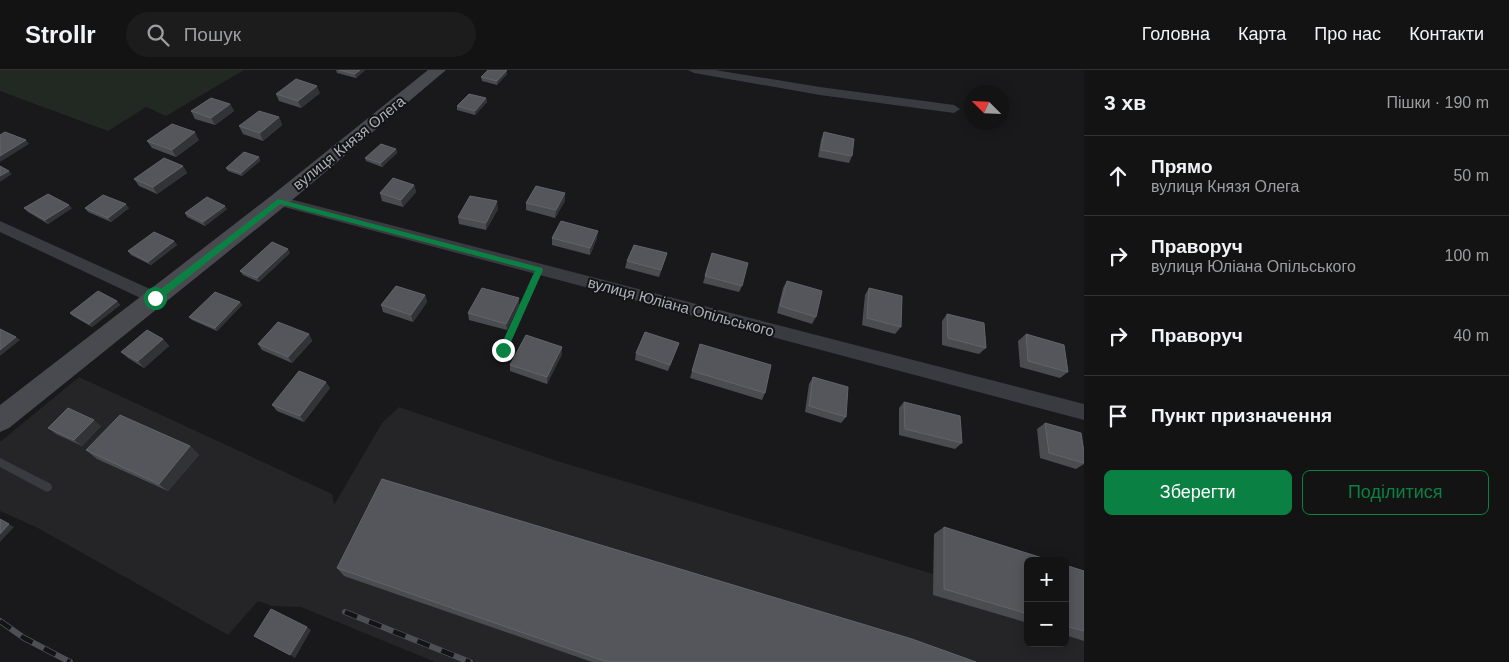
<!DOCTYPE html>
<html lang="uk">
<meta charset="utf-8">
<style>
body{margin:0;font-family:Arial,sans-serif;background:#1c1c1d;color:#f1f3f6}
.controls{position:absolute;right:15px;bottom:15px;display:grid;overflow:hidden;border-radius:8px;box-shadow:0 2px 12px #0003}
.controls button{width:45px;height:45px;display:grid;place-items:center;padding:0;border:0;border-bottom:1px solid #323234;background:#131314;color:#f1f3f6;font:25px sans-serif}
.compass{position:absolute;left:964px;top:15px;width:45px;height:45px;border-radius:50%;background:#131314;box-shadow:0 2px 12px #0003;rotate:294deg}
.stop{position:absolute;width:15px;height:15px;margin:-11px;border:4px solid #0b8043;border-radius:50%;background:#fff}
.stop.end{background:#0b8043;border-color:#fff;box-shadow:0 1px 5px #0008}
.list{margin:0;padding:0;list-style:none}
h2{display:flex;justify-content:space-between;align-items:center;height:65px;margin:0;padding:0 20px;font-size:21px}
h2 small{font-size:16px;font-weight:400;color:#9d9ea0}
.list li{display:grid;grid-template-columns:32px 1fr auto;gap:15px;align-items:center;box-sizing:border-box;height:80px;padding:0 20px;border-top:1px solid #323234}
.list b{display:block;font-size:19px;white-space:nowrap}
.list p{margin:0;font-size:16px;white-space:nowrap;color:#9d9ea0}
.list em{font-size:16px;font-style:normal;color:#9d9ea0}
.actions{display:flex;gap:10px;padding:15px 20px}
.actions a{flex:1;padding:11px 0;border:1px solid #0b8043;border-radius:8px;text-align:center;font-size:18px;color:#0b8043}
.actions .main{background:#0b8043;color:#fff}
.icon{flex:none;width:28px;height:28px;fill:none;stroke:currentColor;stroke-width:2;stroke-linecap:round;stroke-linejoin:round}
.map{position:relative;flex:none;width:1084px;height:592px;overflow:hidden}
header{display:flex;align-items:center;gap:30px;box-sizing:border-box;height:70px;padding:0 25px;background:#131314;border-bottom:1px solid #323234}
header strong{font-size:24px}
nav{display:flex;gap:28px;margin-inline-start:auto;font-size:18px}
.search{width:350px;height:45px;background:#1c1c1d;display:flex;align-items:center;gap:12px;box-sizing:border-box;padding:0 18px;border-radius:28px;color:#9d9ea0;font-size:19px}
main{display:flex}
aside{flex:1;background:#131314}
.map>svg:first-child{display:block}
.built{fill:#252528}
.green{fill:#212922}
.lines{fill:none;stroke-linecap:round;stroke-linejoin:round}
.lane{fill:#3a3b40;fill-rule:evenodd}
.street{fill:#3a3b40;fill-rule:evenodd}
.secondary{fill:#484a50;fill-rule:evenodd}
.rail-casing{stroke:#4d4f55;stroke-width:6}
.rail{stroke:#141416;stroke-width:4.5;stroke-dasharray:13;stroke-linecap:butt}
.wall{fill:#4a4c50}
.shaded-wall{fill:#323336}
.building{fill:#55565b;stroke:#62646a}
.route{fill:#0b8043}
.labels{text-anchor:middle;stroke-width:4;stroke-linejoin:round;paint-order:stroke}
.street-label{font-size:15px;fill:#acb0ba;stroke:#141416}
</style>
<header>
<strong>Strollr</strong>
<div class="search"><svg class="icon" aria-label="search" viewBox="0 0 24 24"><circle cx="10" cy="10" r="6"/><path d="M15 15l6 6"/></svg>Пошук</div>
<nav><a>Головна</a><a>Карта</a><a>Про нас</a><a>Контакти</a></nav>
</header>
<main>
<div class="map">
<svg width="1084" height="592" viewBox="0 0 1084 592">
<rect width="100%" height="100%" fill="#19191b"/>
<path class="built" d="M79,307l253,117 2,11 48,-82 17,-16 158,54 376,113 1,-40 94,30v79h37v-68l19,6v81h-649l-134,-55 -29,-1 -14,-5 -30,34 -190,-107 -38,-17v-69z"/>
<path class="green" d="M0,0h244l-78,46 -20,-9 -38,24 -108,-40z"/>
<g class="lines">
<path class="lane" d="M539,197l4,3 -36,80 -1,2h-6l-1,-2 36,-80z
M0,388l51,26 1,3 -1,3 -4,2 -4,-2 -43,-23z"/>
<path class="street" d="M688,0h27l105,17 134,18 6,4 -6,4 -134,-18 -126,-22z
M278,126l806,208v16l-811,-216 -2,-3 2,-3z
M0,151l161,73 2,4 -2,4 -6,2 -6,-2 -149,-70z"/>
<path class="secondary" d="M428,0h18l-161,136 -276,222 -9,4v-27l271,-209z"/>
<defs>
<path id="rail" d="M345,542l125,50
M0,551l24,17 46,24"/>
</defs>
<use href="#rail" class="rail-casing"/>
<use href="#rail" class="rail"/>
</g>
<path class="wall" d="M336,0h29l-9,8 -19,-5z
M507,0v4l-10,11 -15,-4 -1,-4z
M320,23l-19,15 -22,-7 -3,-7z
M486,28l1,4 -12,13 -18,-5v-4z
M230,34l4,7 -19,14 -20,-6 -4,-8z
M279,47l3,8 -19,16 -20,-7 -4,-8z
M824,62l28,24 -3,7 -31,-6 3,-17z
M199,70l-23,17 -24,-9 -5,-7z
M396,79l1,4 -15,14 -16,-6 -1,-3z
M259,87l1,4 -18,15 -14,-5 -2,-3z
M183,96l4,7 -30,21 -18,-8 -5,-7z
M414,115l2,7 -13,15 -21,-6 -2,-8z
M565,131l-10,17 -29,-8v-7z
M24,138h48l-24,16 -20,-12z
M85,138h44l-18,14 -23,-10z
M227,139l-22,17 -18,-9 -2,-4z
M498,139l-12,21 -27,-6 -1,-7z
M552,168h45l-7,17 -38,-10z
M174,171l3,4 -26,20 -20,-10 -3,-4z
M290,183l-31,29 -16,-7 -3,-4z
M667,183l-2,7 -6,17 -34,-9 2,-7z
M712,183l30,33 -3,6 -36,-9z
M787,211l29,36 -4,7 -35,-11 6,-25z
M869,218l32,39 -6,7 -33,-9 3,-30z
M425,225l2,7 -14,20 -30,-10 -2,-7z
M117,231l3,4 -28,22 -19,-11 -3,-3z
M240,232l2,3 -25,26 -25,-11 -3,-3z
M519,235l-12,25 -38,-10 -1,-7z
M947,244l39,34 -7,6 -37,-9v-24z
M309,264l3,7 -20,22 -30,-13 -4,-6z
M1026,264l42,38 -8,6 -40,-11 -2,-26z
M163,269l6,7 -25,22 -16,-10 -7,-6z
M679,273l-11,28 -33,-11 1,-7z
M700,274l65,49 -3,7 -72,-22z
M562,277v7l-15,30 -37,-13v-6z
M813,307l33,40 -5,6 -36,-11 4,-28z
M330,318l-26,34 -27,-11 -5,-6z
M904,332l58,41 -7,6 -56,-14v-27z
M1045,353l39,29v12l-8,5 -36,-11 -3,-29z
M101,356l-19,20 -26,-12 -8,-6z
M190,376l9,9 -31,36 -71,-32 -11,-9z
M944,457l84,34v62l-95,-28 1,-61z
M1065,495l19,6v70l-19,-6z
M337,498l639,94h-384l-248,-86z"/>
<path class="shaded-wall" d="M360,0h5l-9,8 -1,-4z
M507,0v4l-10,11v-4z
M317,16l3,7 -19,15 -3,-7z
M486,28l1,4 -12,13v-4z
M230,34l4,7 -19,14 -4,-7z
M279,47l3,8 -19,16 -3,-8z
M195,62l4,8 -23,17 -4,-7z
M26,70l3,4 -29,18v-6z
M396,79l1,4 -15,14 -1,-4z
M259,87l1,4 -18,15 -1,-3z
M183,96l4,7 -30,21 -4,-7z
M9,101l3,3 -12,8v-6z
M414,115l2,7 -13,15 -2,-7z
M565,123v8l-10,17 1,-8z
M497,131l1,8 -12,21v-7z
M126,134l3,4 -18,14 -3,-4z
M69,135l3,3 -24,16 -3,-4z
M225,136l2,3 -22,17 -2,-4z
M598,161l-1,7 -7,17v-7z
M174,171l3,4 -26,20 -3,-3z
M288,179l2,4 -31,29 -2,-4z
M425,225l2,7 -14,20 -2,-7z
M519,228v7l-12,25 -1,-6z
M117,231l3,4 -28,22 -3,-3z
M240,232l2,3 -25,26 -2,-3z
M309,264l3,7 -20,22 -4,-6z
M16,267l4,3 -20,16v-6z
M163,269l6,7 -25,22 -6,-7z
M562,277v7l-15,30v-7z
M326,312l4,6 -26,34 -4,-6z
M94,350l7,6 -19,20 -8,-6z
M190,376l9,9 -31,36 -9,-7z
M0,449l14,8 -14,15z
M307,557l4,3 -16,28 -5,-3z"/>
<path class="building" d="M339,0h21l-5,4z
M488,0h19l-10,11 -16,-4z
M296,9l21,7 -19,15 -22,-7z
M469,24l17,4 -11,13 -18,-5z
M211,28l19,6 -19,14 -20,-7z
M259,41l20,6 -19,16 -21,-7z
M172,54l23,8 -23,18 -25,-9z
M5,62l21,8 -26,16v-21z
M824,62l30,7 -2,17 -31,-6z
M381,74l15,5 -15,14 -16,-5z
M244,82l15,5 -18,16 -15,-5z
M164,88l19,8 -30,21 -19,-8z
M0,96l9,5 -9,5z
M393,108l21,7 -13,15 -21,-7z
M536,116l29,7 -9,17 -30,-7z
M48,124l21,11 -24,15 -21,-12z
M103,125l23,9 -18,14 -23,-10z
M470,126l27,5 -11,22 -28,-6z
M207,127l18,9 -22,16 -18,-9z
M561,151l37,10 -8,17 -38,-10z
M154,162l20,9 -26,21 -20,-11z
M272,172l16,7 -31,29 -17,-7z
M634,175l33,8 -6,17 -34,-9z
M712,183l36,10 -6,23 -37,-10z
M787,211l35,10 -6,26 -36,-11z
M396,216l29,9 -14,20 -30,-10z
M482,218l37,10 -13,26 -38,-11z
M869,218l33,8 -1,31 -34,-9z
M98,221l19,10 -28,23 -19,-11z
M215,222l25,10 -25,26 -26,-11z
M947,244l37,9 2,25 -38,-10z
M278,252l31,12 -21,23 -30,-13z
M0,259l16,8 -16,13z
M147,260l16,9 -25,22 -17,-9z
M645,262l34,11 -9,22 -34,-12z
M1026,264l38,11 4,27 -40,-11z
M526,265l36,12 -15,30 -37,-12z
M700,274l71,21 -6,28 -73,-22z
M299,301l27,11 -26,34 -28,-11z
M813,307l35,10 -2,30 -37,-11z
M904,332l56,14 2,27 -57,-14z
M68,338l26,12 -20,20 -26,-12z
M120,345l70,31 -31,38 -73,-34z
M1045,353l36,10 3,19v11l-35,-10z
M382,409l530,160 64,23h-369l-270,-94z
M0,449l9,5 -9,10z
M944,457l108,34h-24v53l-84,-25z
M1065,495l19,6v60l-19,-5z
M271,539l36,18 -17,28 -36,-19z"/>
<path class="route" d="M278,129l264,69 1,2 -37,83 -3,1 -4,-4 36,-79 -255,-67 -122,97h-6v-5z"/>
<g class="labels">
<g class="street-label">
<text transform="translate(349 73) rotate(-39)" y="5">вулиця Князя Олега</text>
<text transform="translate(681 237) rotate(15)" y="5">вулиця Юліана Опільського</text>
</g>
</g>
</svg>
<div class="controls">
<button>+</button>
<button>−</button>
</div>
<svg class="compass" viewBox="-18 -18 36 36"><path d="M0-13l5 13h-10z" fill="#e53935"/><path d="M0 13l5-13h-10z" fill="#9d9ea0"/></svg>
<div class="stop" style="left:155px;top:228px"></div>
<div class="stop end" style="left:503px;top:280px"></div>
</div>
<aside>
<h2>3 хв<small>Пішки · 190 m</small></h2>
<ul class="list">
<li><svg class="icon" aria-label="ahead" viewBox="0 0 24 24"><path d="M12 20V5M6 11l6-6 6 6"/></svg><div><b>Прямо</b><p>вулиця Князя Олега</p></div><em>50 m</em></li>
<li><svg class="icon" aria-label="right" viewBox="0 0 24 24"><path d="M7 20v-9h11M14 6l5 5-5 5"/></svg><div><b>Праворуч</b><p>вулиця Юліана Опільського</p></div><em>100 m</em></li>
<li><svg class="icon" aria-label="right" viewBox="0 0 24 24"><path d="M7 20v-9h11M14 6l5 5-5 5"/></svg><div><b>Праворуч</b></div><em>40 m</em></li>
<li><svg class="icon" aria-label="arrive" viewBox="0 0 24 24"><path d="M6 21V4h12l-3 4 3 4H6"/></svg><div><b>Пункт призначення</b></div></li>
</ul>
<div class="actions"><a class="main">Зберегти</a><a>Поділитися</a></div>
</aside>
</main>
